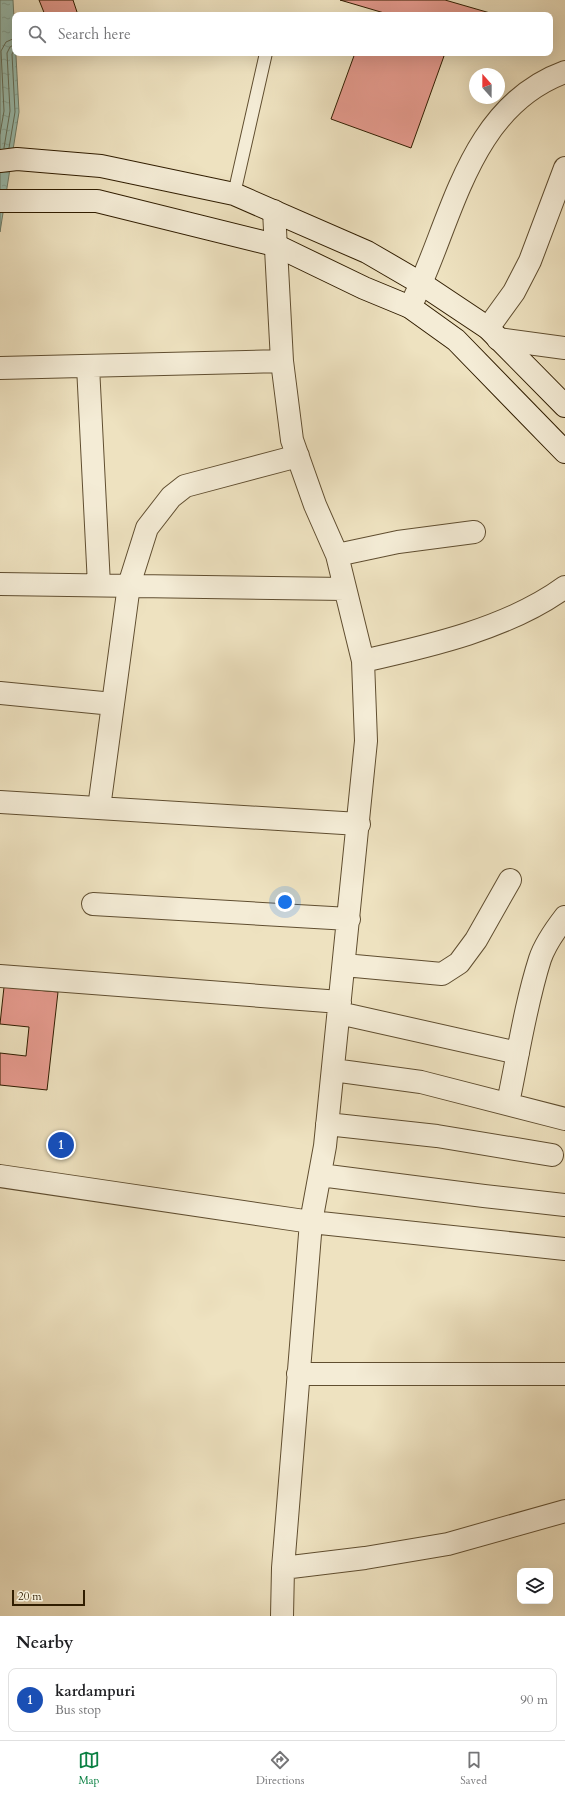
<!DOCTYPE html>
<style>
body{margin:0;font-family:Cardo,serif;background:#f2f2f2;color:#202124}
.controls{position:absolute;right:12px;bottom:12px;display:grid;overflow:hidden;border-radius:8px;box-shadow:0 4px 16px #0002}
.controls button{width:36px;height:36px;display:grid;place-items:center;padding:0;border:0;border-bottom:1px solid #e0e0e0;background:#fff;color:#202124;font:20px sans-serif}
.compass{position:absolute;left:469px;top:68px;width:36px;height:36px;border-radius:50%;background:#fff;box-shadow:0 4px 16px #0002;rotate:339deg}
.scale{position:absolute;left:12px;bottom:10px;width:73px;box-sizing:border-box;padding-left:4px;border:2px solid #301d00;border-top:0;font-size:11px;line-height:14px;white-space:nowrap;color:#301d00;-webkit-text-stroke:3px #f4ecd6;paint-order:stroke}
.you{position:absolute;left:285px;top:902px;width:14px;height:14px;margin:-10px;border:3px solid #fff;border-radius:50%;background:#1a73e8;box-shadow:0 0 0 6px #1a73e833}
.badge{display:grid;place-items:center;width:26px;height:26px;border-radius:50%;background:#0b8043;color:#fff;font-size:13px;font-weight:700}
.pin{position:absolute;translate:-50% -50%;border:2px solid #fff;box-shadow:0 1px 4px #0006}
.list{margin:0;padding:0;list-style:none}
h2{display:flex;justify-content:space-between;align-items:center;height:52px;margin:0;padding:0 16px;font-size:17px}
h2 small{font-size:13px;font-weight:400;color:#757577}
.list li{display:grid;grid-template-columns:26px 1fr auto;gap:12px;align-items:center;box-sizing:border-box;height:64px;margin:0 8px 8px;padding:0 8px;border:1px solid #e0e0e0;border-radius:8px}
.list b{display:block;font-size:15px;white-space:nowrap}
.list p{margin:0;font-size:13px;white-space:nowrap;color:#757577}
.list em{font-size:13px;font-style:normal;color:#757577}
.icon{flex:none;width:22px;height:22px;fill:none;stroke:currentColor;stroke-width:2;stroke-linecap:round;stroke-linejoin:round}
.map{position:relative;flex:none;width:565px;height:1616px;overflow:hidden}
.search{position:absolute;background:#fff;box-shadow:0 4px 16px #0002;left:12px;right:12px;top:12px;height:44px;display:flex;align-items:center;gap:10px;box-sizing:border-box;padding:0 14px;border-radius:8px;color:#757577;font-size:15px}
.sheet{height:124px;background:#fff}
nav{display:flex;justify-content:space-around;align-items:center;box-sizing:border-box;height:56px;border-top:1px solid #e0e0e0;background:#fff;font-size:11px;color:#757577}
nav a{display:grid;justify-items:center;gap:2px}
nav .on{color:#0b8043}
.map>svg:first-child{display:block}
.water{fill:url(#water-ripples);stroke:#6f7e6a}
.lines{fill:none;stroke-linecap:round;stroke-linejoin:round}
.shore{stroke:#646e58;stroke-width:1}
.building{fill:#e69b8f;stroke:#301d00}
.lane-casing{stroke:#604e30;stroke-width:14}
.street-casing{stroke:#604e30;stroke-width:24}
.secondary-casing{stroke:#301d00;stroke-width:24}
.lane{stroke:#f4ecd6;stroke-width:12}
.street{stroke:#f4ecd6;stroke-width:22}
.secondary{stroke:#f4ecd6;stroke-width:22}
</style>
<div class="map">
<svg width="565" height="1616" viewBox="0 0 565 1616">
<defs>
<pattern id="water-ripples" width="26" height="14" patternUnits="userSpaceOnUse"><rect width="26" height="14" fill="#99beb0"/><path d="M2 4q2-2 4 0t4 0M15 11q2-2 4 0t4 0" fill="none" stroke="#84a396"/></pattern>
</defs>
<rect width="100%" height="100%" fill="#eee2c0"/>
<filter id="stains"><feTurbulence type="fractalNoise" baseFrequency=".005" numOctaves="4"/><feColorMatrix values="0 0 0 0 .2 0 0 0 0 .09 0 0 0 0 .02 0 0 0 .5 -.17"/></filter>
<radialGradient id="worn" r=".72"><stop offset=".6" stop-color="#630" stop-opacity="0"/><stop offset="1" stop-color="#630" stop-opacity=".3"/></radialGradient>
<path class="water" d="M0,0h13l6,112 -19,120z"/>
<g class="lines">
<path class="shore" d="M0,134l4,-23 -3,-60 5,-9 9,-4
M4,148l6,-37 -3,-58 3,-6 5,-3
M9,148l6,-36 -3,-58 3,-5"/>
</g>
<path class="building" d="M39,0h34l5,15h-33z
M340,0h105l52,15h-106z
M355,53h82l7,3 -33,92 -80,-29z
M4,987l54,5 -11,98 -47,-5v-32l26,3 3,-29 -29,-3z"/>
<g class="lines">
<defs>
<path id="lane" d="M234,194l32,-141"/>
<path id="street" d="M274,211l8,150 10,79 23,65 22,50 26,106 3,80 -41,405 -14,76 -28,346 -1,48
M410,307c42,-82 56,-199 155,-235
M488,328l26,-36 16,-31 35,-93
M498,339l67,9
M88,366l11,219
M0,368l282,-7
M337,555l61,-13 76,-10
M0,584l345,5
M363,661c67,-15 146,-33 202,-74
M0,693l113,11
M0,802l359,22
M99,808l30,-223 18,-57 24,-31 14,-11 113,-30
M93,904l256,15
M344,965l98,9 17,-11 17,-23 34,-60
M0,976l340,26
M339,1013l179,40
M333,1070l88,12 144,37
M508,1103c10,-47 17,-97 32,-144 5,-15 15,-29 25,-42
M327,1124l110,12 115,19
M320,1175l164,21 81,9
M0,1176l311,46 254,27
M298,1374h267
M283,1568l82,-10 83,-14 117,-33"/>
<path id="secondary" d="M0,161l17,-2 84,7 133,28 133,58 55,32 66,44 77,78
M0,201h97l178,44 89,43 46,19 46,33 109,112"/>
</defs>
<use href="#lane" class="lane-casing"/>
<use href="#street" class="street-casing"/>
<use href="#secondary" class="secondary-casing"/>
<use href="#lane" class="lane"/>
<use href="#street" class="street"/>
<use href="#secondary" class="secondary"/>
</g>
<rect width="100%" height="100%" filter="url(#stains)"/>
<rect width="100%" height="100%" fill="url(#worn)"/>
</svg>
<div class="controls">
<button><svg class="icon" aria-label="layers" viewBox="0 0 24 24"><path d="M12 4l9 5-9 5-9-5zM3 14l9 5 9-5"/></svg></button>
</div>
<svg class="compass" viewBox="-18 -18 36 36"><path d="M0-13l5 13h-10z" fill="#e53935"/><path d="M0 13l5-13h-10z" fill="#757577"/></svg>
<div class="scale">20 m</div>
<div class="you"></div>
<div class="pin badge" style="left:61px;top:1145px;background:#1a4fb4">1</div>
<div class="search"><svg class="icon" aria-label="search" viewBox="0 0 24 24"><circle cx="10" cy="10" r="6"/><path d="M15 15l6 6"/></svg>Search here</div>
</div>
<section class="sheet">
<h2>Nearby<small></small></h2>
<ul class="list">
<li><span class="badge" style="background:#1a4fb4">1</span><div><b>kardampuri</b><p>Bus stop</p></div><em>90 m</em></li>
</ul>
</section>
<nav>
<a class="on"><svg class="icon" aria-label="map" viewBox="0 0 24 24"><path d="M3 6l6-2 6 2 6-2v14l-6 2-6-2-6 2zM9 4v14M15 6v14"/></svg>Map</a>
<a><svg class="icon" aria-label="directions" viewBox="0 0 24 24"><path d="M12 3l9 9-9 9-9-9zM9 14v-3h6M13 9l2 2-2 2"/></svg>Directions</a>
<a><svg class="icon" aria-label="saved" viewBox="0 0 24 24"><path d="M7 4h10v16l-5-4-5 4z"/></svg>Saved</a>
</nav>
